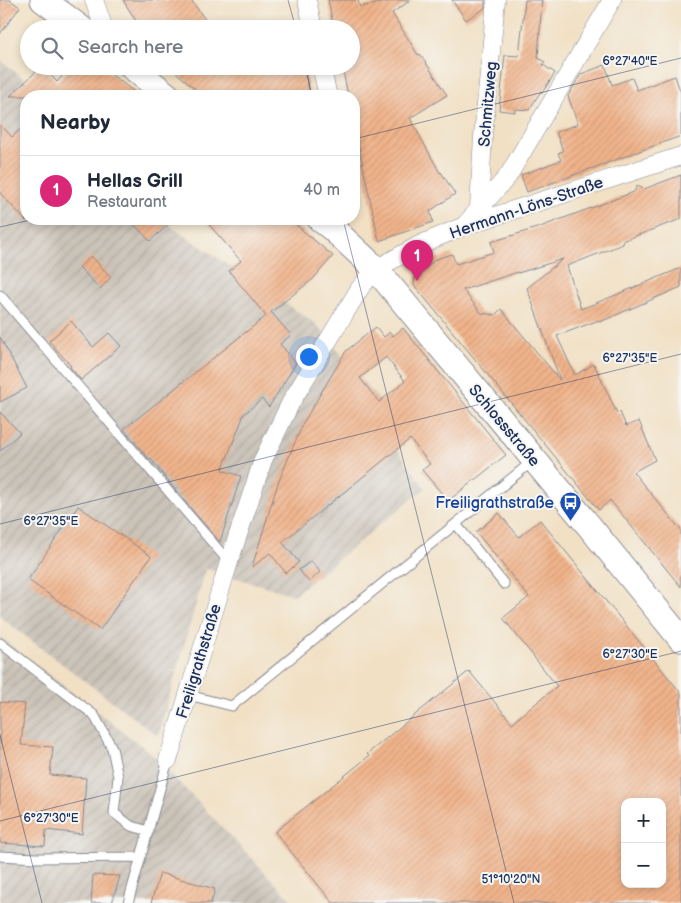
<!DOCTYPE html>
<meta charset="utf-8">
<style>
body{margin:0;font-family:"Balsamiq Sans",sans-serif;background:#f2f2f3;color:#1f2937}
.controls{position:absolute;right:15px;bottom:15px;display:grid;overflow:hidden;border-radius:10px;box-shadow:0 2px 8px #0003}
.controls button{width:45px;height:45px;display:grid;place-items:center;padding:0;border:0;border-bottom:1px solid #e0e1e3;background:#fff;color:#1f2937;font:25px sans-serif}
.you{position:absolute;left:308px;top:356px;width:18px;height:18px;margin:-12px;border:4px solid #fff;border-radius:50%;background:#1a73e8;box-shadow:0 0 0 8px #1a73e833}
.badge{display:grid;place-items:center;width:32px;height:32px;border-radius:50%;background:#db2777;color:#fff;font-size:16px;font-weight:700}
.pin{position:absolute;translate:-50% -41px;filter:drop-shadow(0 1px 2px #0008)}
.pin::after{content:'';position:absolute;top:26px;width:18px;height:15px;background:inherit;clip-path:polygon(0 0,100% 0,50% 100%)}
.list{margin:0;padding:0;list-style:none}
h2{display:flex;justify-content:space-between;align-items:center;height:65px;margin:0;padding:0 20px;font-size:21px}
h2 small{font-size:16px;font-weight:400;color:#747a83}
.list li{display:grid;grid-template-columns:32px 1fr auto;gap:15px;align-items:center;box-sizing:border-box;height:70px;padding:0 20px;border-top:1px solid #e0e1e3}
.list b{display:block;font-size:19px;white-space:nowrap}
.list p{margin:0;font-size:16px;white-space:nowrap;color:#747a83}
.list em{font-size:16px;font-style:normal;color:#747a83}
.icon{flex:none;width:28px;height:28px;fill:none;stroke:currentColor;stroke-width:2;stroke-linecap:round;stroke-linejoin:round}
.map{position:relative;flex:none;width:681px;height:903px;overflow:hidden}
.search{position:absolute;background:#fff;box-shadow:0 2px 8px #0003;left:20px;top:20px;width:340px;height:55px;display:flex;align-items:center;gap:12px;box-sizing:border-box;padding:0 18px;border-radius:28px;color:#747a83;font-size:19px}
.panel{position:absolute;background:#fff;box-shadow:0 2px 8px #0003;left:20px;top:90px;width:340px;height:135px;border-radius:20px}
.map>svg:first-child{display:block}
.industrial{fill:url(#industrial-furrows)}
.building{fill:url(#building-hatch);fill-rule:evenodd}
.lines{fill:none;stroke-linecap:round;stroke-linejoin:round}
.lane-casing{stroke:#868891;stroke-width:11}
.street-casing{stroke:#868891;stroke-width:19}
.secondary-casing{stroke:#868891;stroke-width:27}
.lane{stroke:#fff;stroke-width:9}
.street{stroke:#fff;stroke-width:18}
.secondary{stroke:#fff;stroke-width:25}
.ticks{fill:none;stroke:#1b2f5e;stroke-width:1;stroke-opacity:0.45}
.labels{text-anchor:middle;stroke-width:4;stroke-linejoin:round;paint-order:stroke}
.street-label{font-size:16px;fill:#1b2f5e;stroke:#f6f6f2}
.transit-label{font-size:16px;fill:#164399;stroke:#f6f6f2;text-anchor:end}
.ticks-label{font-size:12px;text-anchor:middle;fill:#1b2f5e;stroke:#f6f6f2;stroke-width:4;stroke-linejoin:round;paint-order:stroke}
</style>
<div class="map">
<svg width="681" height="903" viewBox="0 0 681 903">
<defs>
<pattern id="industrial-furrows" width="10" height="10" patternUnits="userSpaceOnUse" patternTransform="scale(1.25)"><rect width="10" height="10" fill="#cbc3b8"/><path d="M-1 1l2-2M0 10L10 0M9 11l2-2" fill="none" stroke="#aea8a1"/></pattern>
<pattern id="building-hatch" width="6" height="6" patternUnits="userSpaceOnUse" patternTransform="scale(1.25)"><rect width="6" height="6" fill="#f1b48b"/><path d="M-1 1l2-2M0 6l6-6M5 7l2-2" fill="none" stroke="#ce9b7a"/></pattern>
</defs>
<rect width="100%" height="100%" fill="#f6f6f2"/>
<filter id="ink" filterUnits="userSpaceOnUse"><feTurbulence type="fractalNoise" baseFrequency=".02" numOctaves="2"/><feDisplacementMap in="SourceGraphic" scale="10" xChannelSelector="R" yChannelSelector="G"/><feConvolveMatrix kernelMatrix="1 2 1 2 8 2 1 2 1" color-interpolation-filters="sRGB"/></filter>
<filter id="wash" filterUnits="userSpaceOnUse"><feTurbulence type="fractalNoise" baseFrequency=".0096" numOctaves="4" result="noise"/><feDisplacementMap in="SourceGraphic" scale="20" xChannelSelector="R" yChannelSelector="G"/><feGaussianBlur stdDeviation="1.12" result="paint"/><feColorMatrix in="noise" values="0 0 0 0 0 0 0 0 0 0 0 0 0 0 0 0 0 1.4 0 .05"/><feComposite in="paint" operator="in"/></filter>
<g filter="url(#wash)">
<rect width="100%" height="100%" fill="#f1e0c4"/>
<path class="industrial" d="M0,60l40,31 -3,5h-11v22l-4,8 4,3v90h134l156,105 81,98v27l28,39 -131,107 -88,-26 -48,167 -158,-119z
M0,637l152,117 142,149h-294z"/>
<g id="blocks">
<path class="building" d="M0,0h10l10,7 -20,27z
M123,0h68l21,29h-71z
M328,0h30l2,7 37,-7h14l-19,13 26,42 2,-1 27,41 -37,23 30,55 1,-1 14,22 -25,17 3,11 -54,19 -25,-117v-28h-6l-6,-30h9v-37h-17z
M452,0h33v8l-19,12z
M525,0h17l-4,58 7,4 -2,3 12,8 -13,20 -1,-2 -12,19 -14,-1v3l-16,-2 6,-55 14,1z
M605,65l7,20 20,-7 5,12 38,-14 6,17v43l-154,56 -6,-17 40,-15 -3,-7 5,-2 -7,-19 22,-8 -10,-28 13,-22z
M42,66l15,16 14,-16h29l40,30h-130z
M169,66h135l6,30h-107z
M0,124l12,13 14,-13v97l-26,-28z
M681,175v44l-59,22 1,3 -56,22 14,43 35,-14 65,-27v19l-81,35 -1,-2 -42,16 18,39 19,-11 23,49 3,-1 6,14 13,-5 16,39 -22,12 48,58v57l-71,-87 -11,10 -185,-225 1,-8 21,-18 16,-5 4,10 38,-12 -3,-10 49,-15 94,-35 3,-6 7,3zM563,259l-36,29 33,92 -59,-71 -6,6 -14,-2 -18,-23 55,-18v1z
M129,219h46l-25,22z
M204,219h85l44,37 -20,23 -42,33 20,23 -11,9 16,19 -27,44 -7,-8 -19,16 -1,5 -20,50 19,6 -21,66 -40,-46 -30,-38 -1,1 -25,-30 142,-113 -37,-45 12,-10z
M91,256l20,21 -11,12 -21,-22z
M71,321l22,26 16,-14 12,13 -40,34 -11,-13 1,-1 -22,-25z
M376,327l8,10 6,-5 3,4 10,-8 103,127 -58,46 -26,-31 8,-6 -20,-25 -128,103 17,20 -13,11 -16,-20 -18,14 26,-84 25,-60 43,-72zM386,357l19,24 -26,21 -19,-24z
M0,337l27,51 -27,14z
M0,412l20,21 -20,18z
M78,506l73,50 -51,74 -72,-50z
M499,513l20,24 21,-17 141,173v210h-348l-58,-71 94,-76 -2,-2 102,-83 43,52 45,-37 -54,-68 26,-21 -53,-65zM625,802h37v82h-37z
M311,561l9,11 -11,10 -10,-12z
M0,702l25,2 -4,41 32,2 -3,28 36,3 -4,56 -36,-4 -1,16 -45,-3z
M160,873l55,16 -4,14h-60z
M93,875l27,1 -8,27h-21z"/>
</g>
</g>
<g filter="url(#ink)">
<use href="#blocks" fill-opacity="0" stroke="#868891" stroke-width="1"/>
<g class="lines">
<defs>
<path id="lane" d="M0,295l229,267
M456,524l48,60
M0,643l94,72 18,33 6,29 -4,36 17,13 18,5
M188,695l44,11 302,-246
M0,856l36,2 105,-1
M128,903l40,-143"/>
<path id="street" d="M94,0l10,29
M307,0l6,29
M321,66l7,30
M479,208l4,-72 13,-136
M465,225l43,-49 104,-176
M168,760l61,-198 34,-102 28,-58 69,-114 16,-19 43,-24 45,-19 217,-70"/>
<path id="secondary" d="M43,0l39,29
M131,66l37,30
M320,219l13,10 43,40 214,258 91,112"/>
</defs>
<use href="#lane" class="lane-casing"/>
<use href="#street" class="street-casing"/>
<use href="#secondary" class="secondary-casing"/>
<use href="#lane" class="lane"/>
<use href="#street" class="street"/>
<use href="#secondary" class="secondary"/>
</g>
</g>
<path class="ticks" d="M288,0l8,29M305,66l7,30M354,139l327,-81M343,219l171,684M0,227l35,-8M0,524l681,-170M0,735l42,168M0,821l681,-170"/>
<defs>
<symbol id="bus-pin" viewBox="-11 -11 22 30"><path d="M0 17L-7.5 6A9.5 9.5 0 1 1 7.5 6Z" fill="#1a4fb4" stroke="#f6f6f2"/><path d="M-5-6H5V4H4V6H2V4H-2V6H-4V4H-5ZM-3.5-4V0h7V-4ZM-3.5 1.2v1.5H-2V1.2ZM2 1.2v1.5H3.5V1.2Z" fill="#fff"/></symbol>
</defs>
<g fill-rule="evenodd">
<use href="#bus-pin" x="558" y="490" width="25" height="34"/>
</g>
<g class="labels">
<g class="street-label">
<text transform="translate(487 104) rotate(-85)" y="6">Schmitzweg</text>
<text transform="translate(526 207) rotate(-19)" y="6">Hermann-Löns-Straße</text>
<text transform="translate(505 425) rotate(50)" y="6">Schlossstraße</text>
<text transform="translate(198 661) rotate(-73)" y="6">Freiligrathstraße</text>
</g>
<g class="transit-label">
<text x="554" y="508">Freiligrathstraße</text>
</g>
</g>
<g class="ticks-label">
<text x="630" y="65">6°27'40"E</text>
<text x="630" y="362">6°27'35"E</text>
<text x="51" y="525">6°27'35"E</text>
<text x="630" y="658">6°27'30"E</text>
<text x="51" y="822">6°27'30"E</text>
<text x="511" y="883">51°10'20"N</text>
</g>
</svg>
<div class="controls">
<button>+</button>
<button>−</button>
</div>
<div class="you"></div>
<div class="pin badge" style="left:417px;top:281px">1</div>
<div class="search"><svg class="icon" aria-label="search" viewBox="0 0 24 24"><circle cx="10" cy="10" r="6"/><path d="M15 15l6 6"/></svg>Search here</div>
<section class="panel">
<h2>Nearby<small></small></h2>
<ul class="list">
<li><span class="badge">1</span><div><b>Hellas Grill</b><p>Restaurant</p></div><em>40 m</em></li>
</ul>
</section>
</div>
